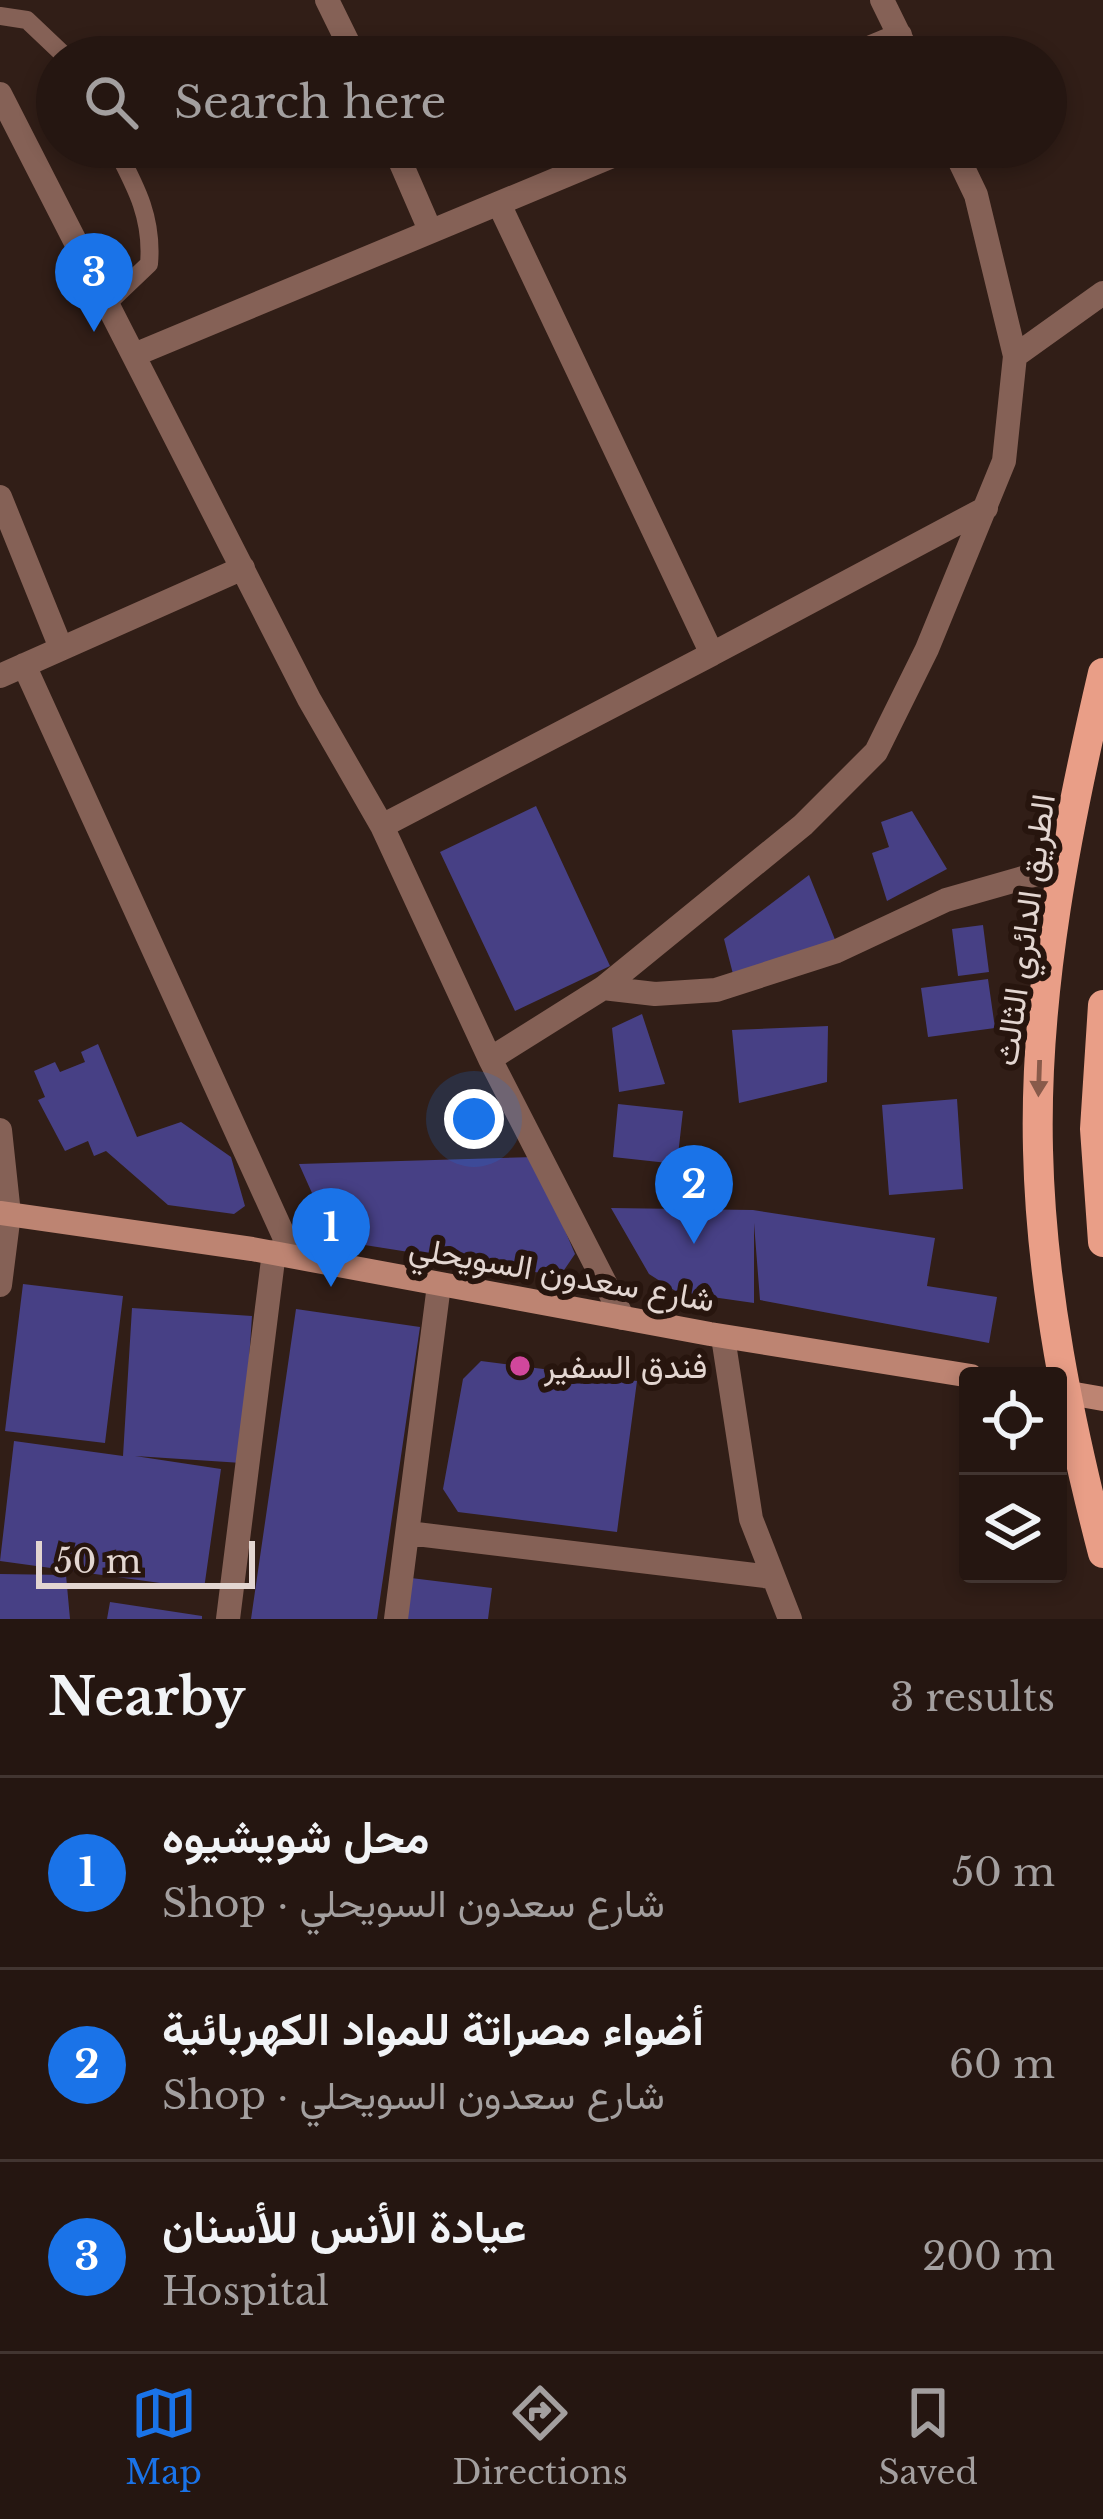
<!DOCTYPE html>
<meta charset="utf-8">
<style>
body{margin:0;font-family:"Libre Baskerville",Vazirmatn,serif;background:#31231f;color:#f1f3f6}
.controls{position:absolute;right:36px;bottom:36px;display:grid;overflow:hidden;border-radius:12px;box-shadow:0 6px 18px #0003}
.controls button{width:108px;height:108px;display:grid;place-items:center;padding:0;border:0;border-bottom:3px solid #423531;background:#251611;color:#f1f3f6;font:60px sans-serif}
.scale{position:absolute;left:36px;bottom:30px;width:219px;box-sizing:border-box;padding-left:12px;border:6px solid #e3d6d1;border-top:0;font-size:33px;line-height:42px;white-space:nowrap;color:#e3d6d1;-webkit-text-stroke:9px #27150e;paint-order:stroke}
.you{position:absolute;left:474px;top:1119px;width:42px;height:42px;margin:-30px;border:9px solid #fff;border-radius:50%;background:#1a73e8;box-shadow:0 0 0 18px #1a73e833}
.badge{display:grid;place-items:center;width:78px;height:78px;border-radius:50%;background:#1a73e8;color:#fff;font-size:39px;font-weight:700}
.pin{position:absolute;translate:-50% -99px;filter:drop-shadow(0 3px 6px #0008)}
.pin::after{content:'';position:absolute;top:63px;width:42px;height:36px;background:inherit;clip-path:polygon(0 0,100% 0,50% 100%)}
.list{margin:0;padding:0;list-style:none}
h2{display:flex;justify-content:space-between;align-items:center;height:156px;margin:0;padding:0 48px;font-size:51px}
h2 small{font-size:39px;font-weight:400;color:#a39f9f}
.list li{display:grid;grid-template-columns:78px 1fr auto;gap:36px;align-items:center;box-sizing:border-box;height:192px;padding:0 48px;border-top:3px solid #423531}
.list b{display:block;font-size:45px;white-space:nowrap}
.list p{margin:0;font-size:39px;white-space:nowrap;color:#a39f9f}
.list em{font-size:39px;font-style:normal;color:#a39f9f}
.icon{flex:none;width:66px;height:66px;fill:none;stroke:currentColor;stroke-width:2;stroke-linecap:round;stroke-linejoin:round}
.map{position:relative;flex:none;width:1103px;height:1619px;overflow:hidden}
.search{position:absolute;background:#251611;box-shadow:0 6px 18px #0003;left:36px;right:36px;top:36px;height:132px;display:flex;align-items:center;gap:30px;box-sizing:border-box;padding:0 42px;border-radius:66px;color:#a39f9f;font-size:45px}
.sheet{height:732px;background:#251611}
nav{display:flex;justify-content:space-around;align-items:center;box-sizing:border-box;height:168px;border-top:3px solid #423531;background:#251611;font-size:33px;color:#a39f9f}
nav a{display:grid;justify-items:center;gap:6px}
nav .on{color:#1a73e8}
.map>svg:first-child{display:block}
.building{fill:#474085}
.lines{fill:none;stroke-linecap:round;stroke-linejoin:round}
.service{stroke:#856156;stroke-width:18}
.minor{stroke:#856156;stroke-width:24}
.secondary{stroke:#bd8472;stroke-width:24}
.primary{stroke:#e99e87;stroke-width:30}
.oneway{fill:#885a4a}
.hotel-dot{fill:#d1479c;stroke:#27150e;stroke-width:4.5}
.labels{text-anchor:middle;stroke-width:12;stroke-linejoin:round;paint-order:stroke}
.street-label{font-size:33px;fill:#e3d6d1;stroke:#27150e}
.poi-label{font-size:33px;fill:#e3d6d1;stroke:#27150e;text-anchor:start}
</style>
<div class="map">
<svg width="1103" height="1619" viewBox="0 0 1103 1619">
<rect width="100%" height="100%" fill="#311e17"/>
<path class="building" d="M536,806l74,160 -95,45 -75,-159z
M912,811l35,58 -60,32 -15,-48 17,-6 -8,-25z
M809,875l29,72 -105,27 -9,-35z
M983,925l6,47 -31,4 -6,-47z
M988,979l7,49 -67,9 -7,-49z
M642,1014l23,70 -46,8 -7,-64z
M828,1026l-1,56 -88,21 -7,-73z
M98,1044l39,93 44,-15 50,35 14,49 -11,8 -66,-9 -62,-54 -12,5 -6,-15 -23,10 -27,-51 7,-3 -11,-26 21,-9 5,10 25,-10 -4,-10z
M957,1099l6,90 -74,6 -7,-90z
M618,1104l65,7 -6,53 -64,-7z
M534,1157l41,97 -15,22 -227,-36 -34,-76z
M611,1208l142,2 182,28 -8,48 70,11 -8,46 -229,-43 -6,-77v80l-77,-11 -28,-18z
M23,1284l100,12 -18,147 -100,-12z
M132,1308l120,8 -10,147 -107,-7 86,13 -17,120 -204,-28 14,-120 109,15z
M296,1309l124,18 -43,292h-126z
M481,1361l156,20 -20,151 -159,-20 -15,-23 20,-110z
M0,1574l66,1 4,44h-70z
M411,1578l81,10 -4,31h-83z
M110,1602l92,14v3h-95z"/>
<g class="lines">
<path class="service" d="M0,16l27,4 39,37
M107,304l42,-40c4,-46 -13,-77 -34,-117"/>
<path class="minor" d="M327,0l28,57
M882,0l28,57
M847,57l53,-22
M0,94l309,605 73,127 108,233 133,259
M394,147l36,83
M134,355l500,-208
M1015,356l88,-63
M0,497l61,151
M712,654l274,-146
M24,665l269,591
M0,676l243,-108
M382,826l330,-172 -213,-450
M603,988l52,6 61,-4 121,-39 109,-51 119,-34
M490,1059l113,-71 200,-163 73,-73 51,-103 77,-188 11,-105 -39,-161 -23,-48
M0,1130l9,84 -9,71
M723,1337l28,182 39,100
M408,1533l364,44
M228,1619l46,-367
M396,1619l43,-334"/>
<path class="secondary" d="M0,1213l252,36 458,85 261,42
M1058,1391l45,8"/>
<path class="primary" d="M1103,673c-36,154 -69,318 -65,477 3,136 31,272 65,403
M1103,1005l-8,124 8,113"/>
</g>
<defs><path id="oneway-solid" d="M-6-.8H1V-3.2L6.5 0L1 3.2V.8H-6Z" transform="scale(3)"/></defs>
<use class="oneway" href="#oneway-solid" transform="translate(1039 1078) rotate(92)"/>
<circle class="hotel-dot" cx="520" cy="1366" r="12"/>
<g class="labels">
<g class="street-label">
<text transform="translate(1024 930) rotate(-82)" y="12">الطريق الدائري الثالث</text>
<text transform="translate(562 1273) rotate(10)" y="12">شارع سعدون السويحلي</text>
</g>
<g class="poi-label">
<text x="544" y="1378">فندق السفير</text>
</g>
</g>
</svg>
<div class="controls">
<button><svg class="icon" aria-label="locate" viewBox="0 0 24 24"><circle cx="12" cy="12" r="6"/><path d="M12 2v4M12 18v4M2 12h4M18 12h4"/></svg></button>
<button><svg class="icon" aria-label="layers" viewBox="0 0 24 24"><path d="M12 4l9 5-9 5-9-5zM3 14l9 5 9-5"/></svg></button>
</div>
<div class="scale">50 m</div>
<div class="you"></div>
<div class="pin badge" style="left:331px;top:1287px">1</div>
<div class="pin badge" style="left:694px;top:1244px">2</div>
<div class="pin badge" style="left:94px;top:332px">3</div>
<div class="search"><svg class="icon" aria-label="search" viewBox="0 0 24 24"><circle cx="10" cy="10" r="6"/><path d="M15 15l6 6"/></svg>Search here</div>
</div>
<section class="sheet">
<h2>Nearby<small>3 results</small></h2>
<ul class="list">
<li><span class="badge">1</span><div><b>محل شويشيوه</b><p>Shop · شارع سعدون السويحلي</p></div><em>50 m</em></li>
<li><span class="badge">2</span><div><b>أضواء مصراتة للمواد الكهربائية</b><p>Shop · شارع سعدون السويحلي</p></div><em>60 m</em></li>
<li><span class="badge">3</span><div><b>عيادة الأنس للأسنان</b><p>Hospital</p></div><em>200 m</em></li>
</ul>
</section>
<nav>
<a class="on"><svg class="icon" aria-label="map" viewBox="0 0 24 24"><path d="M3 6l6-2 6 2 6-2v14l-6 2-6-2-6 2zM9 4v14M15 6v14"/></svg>Map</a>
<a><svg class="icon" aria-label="directions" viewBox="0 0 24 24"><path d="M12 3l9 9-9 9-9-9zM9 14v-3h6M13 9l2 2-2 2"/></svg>Directions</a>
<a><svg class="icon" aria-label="saved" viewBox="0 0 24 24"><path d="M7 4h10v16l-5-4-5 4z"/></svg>Saved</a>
</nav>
